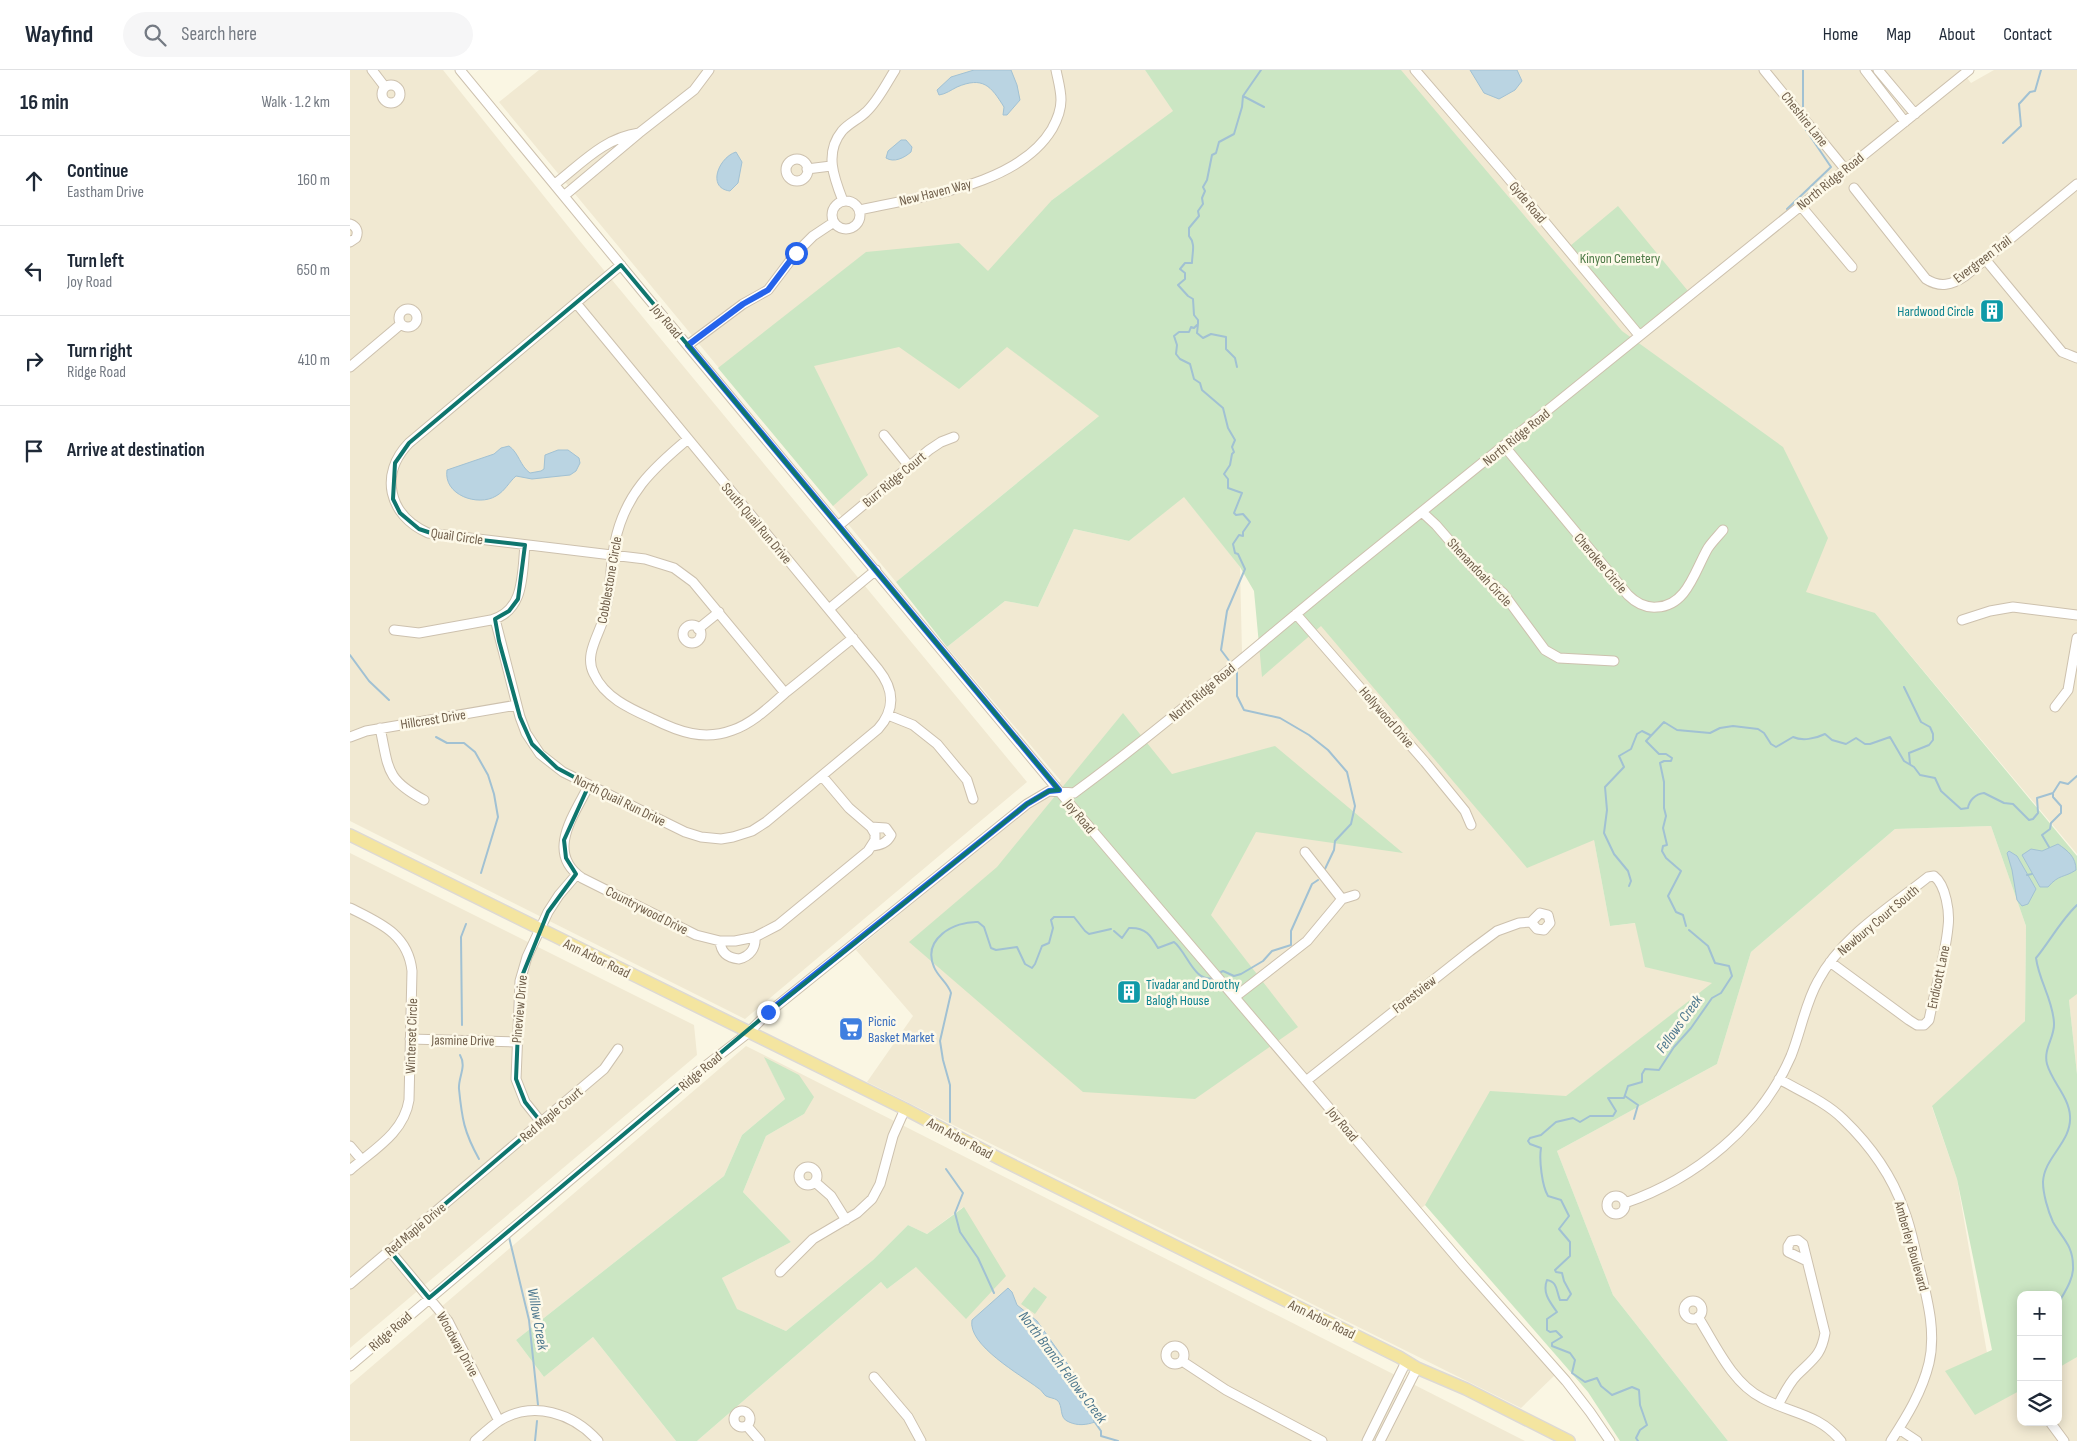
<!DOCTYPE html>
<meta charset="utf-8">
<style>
body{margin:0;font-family:"Sofia Sans Condensed",sans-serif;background:#f6f6f7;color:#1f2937}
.controls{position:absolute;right:15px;bottom:15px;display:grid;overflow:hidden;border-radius:10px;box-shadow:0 2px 12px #0003}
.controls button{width:45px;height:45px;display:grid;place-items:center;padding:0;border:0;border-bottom:1px solid #e0e1e3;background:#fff;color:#1f2937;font:25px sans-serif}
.stop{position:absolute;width:15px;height:15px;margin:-11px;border:4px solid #2563eb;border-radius:50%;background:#fff}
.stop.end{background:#2563eb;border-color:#fff;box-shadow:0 1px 5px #0008}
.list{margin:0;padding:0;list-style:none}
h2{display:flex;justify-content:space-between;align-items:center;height:65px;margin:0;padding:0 20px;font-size:21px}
h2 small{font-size:16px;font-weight:400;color:#747a83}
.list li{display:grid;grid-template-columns:32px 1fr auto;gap:15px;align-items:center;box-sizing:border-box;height:90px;padding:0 20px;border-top:1px solid #e0e1e3}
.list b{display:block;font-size:19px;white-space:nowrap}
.list p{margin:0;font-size:16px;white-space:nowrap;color:#747a83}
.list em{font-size:16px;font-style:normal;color:#747a83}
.icon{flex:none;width:28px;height:28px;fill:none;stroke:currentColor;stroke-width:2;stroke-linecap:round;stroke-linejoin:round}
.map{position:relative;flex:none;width:1727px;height:1371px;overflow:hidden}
header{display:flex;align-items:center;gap:30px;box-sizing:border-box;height:70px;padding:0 25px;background:#fff;border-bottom:1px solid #e0e1e3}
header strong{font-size:24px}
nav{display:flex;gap:28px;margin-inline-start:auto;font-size:18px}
.search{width:350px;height:45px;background:#f6f6f7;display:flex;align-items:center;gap:12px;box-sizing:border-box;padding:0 18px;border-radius:28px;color:#747a83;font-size:19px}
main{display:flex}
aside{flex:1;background:#fff}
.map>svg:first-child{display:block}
.residential{fill:#f1e9d2}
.green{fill:#cbe6c3}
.water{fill:#bad4e2;stroke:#a1c1d3}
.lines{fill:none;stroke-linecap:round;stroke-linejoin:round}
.stream{stroke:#a1c1d3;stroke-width:2}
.minor-casing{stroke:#cdc1ae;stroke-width:11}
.major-casing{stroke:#ddd9d4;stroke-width:14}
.minor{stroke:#fff;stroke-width:9}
.major{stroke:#f4e5a0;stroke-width:11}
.route{stroke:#2563eb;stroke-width:6}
.marked{fill:none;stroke:#0f766e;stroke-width:4;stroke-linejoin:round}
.labels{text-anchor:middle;stroke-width:5;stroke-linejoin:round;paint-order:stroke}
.street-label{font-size:14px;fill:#705f4b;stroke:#fdf9e9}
.park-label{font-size:14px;fill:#4d7a47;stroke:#fdf9e9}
.culture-label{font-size:14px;fill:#0d838f;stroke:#fdf9e9;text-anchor:end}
.shop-label{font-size:14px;fill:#366cbe;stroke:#fdf9e9;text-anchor:start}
.water-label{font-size:15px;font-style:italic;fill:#4e788f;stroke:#fdf9e9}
</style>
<header>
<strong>Wayfind</strong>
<div class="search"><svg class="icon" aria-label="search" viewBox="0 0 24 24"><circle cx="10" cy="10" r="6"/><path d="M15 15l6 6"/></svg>Search here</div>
<nav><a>Home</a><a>Map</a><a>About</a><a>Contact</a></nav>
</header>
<main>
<aside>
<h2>16 min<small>Walk · 1.2 km</small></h2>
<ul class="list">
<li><svg class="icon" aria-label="ahead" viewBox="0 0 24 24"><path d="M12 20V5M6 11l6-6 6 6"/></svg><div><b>Continue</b><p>Eastham Drive</p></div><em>160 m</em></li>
<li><svg class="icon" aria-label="left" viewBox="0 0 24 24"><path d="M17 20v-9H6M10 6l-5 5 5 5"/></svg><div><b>Turn left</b><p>Joy Road</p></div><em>650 m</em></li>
<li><svg class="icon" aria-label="right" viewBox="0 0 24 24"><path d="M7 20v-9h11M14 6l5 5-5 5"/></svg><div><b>Turn right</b><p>Ridge Road</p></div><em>410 m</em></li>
<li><svg class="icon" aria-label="arrive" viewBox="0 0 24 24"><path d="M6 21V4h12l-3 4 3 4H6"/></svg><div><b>Arrive at destination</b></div></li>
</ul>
</aside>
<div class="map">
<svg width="1727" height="1371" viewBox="0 0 1727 1371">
<rect width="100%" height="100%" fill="#faf6e3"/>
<path class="residential" d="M0,0h93l136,170 448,542 -282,237 -395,-198z
M189,0h606l29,41 -122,89 58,207 -214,175 -397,-480z
M839,0h772l10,13 23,-13h83v784l-202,-241 -281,227 16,86 53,-6 50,63 -298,230 141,161 -35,34 -654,-326 46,-66 -57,-66 205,-169 -114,-134 58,-46 33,6 36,-78 55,12 55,-45 56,71 2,86 145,-118z
M1641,756l35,100 -1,95 -93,86 25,72 30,174 34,-18v87h37v-107l19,-11v137h-349l-115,-146 -56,-144 160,-87 34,-112 144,-123z
M0,783l344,172 3,30 -347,293z
M1727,913v91l-8,-74z
M396,976l440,223 339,172h-828l184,-159 6,7 29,-22 47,-60 -36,27 -19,-9 -35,35 -87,71 -50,-22 -14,-31 69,-36 -48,-50 23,-56 38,-22 -39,-56 20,41 -43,36 -18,41 -208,164 28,37 49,-40 83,104h-326v-56z"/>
<path class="green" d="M795,0h256l221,261 161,116 45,91 -22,54 69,21 202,243v138l-8,6 8,74v283l-19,11v-73h-37v95l-46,25 -30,-44 47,-21 -35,-171 -25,-73 93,-85 1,-95 -35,-100 -96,3 -144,123 -34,112 -160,87 56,144 115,146h-108l-32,-49 -163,-187 65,-114 76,5 146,-113 -67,-16 -10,-44 -25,3 -16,-86 -67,28 -206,-242 -59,51 -8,-86 -14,-24 -56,-70 -55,44 -55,-12 -36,78 -33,-6 -58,46 -51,-65 203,-166 -92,-69 -48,42 -60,-42 -85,19 54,109 -35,31 -115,-138 148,-116 93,-9 29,28 64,-71 121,-89z
M1268,136l70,85 -49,40 -69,-85z
M773,643l49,61 103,-28 128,107 -147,-21 -45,83 87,112 -103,72 -112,-7 -174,-150 88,-75z
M414,987l35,18 15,22 -10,17 -38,22 -23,56 48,50 -69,36 15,31 49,22 87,-71 35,-35 19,9 37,-27 42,69 -40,43 -50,-52 -29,22 -6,-7 -184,159h-21l-83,-104 -49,40 -28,-37 208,-164 18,-41 43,-36z
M684,1217l13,10 -12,17 -14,-10z"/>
<path class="water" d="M624,0h37l6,15 3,15 -13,15h-4l1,-8c-13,-21 -21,-31 -47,-20 -6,3 -11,7 -18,8l-2,-5 14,-13z
M1120,0h47l5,11 -7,9 -16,9 -15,-6z
M551,70h5l6,7 -1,5c-7,6 -17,11 -25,6l2,-7z
M386,82l6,10 -4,21 -8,8c-24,-3 -11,-34 6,-39z
M159,376c10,7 11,20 21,27l11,-2 3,-2 1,-14 13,-5h10l11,8 1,5 -4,8 -6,4 -38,4 -16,-3c-7,6 -11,15 -20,20 -18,11 -53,-1 -49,-26l47,-16 7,-6z
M1708,774c10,7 18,13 18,26 -12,8 -17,4 -28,17h-8l-18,-32 9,-6 11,2z
M1659,781l8,5 19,33 -8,15 -6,2 -5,-6 -5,-30 -5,-17z
M658,1218l4,4 5,13 20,16 32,45 24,39 2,17c-9,3 -17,4 -26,0 -11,-4 -5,-16 -12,-22 -3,-2 -7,-2 -11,-4 -3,-2 -4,-6 -8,-8 -17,-13 -71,-43 -66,-68z"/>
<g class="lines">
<path class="stream" d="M893,26l21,11
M1453,40v-40
M1653,73l18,-17 -2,-22 11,-12 5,-1 6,-21
M1437,139l44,-42 -29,-43
M848,254l-4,4 -3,-1 -2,5h-10l-5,4 3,9 -1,9 4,5 10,5 4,15 6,4 2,7 21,18 5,20 7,12 -3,7 2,5 -2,2 -2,11 -6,9 4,5v9l14,5 -8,20 2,2 7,-1 7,8 -7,10v4l-4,-1 -6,9 2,9 3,1 7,15 -18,42 -6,39 9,12
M848,254v-4l-4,-5 -1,-16 -5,-3 -10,-11 7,-6v-6l-5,-4 5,-6h7c0,-10 4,-19 -3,-27v-8l10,-12 -1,-5 5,-7 -1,-6 3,-7 -2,-4 4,-7 5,-25 4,-2 3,-11 15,-8 8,-27 1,-11 18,-26
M848,254l-1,9 6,5 8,-4 15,3v12l9,9 2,9
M0,585l19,26 20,19
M887,600v26l7,14 36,8 29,17 19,15 19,22 8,34 -4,18 -16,17 -1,9 -10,21
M1554,617l17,35 9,5 3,7v6l-4,5 -20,8 1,11
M86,667l11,6h17l11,9 13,23 6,19 4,23 -17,56
M1699,777l-7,-12 8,-6 1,-6 10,-10v-7l-8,-9v-3
M1677,805l5,-1
M1279,816l2,-5 -3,-10 -14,-17 -10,-21 3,-23 -2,-23 19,-20 -5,-11 12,-7 6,-15 5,-3 8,4
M1336,856l-3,-11 -7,-3 -8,-16 13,-25 -15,-13 -4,-7 1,-5 4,-1 -4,-17 3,-12 -2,-8v-26l-4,-19 4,-2h7l1,-3 -6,-4h-7l-13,-13 18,-19 13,8 33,3 10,-5 13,-2 25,3 6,4 7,11 5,3 17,-10c9,4 22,2 32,-3l7,6 14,4 10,-6 9,6h5l20,-7 14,24 10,6 6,8 15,3 6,13 20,18 7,-1c1,-7 7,-14 16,-15l20,10 9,1 16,16 4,-1 5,-6 -1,-15 16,-5 7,-11 8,2 9,-8
M764,861l8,7 7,-10c17,-1 22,8 29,20l16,-6c13,10 20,41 40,36
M869,903l4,-2 11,5 7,-2 22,-13 9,-10 19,-6v-14l21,-47 6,-4
M112,955l-1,-88 5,-13
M110,985c7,12 -2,22 -1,34 3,30 5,43 20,70
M1275,1026l13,9 -4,14
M600,1052v-37l-7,-25 -3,-19 11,-48c-3,-10 -13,-16 -17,-26 -12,-28 20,-46 44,-45l6,5 7,21 5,2 21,-3 8,17 7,4 3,-4 7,-18 7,-3 4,-15 -2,-8 3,-3h20l11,14 4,3 22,-5
M596,1099l17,24 -8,20 5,19 18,26 16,35
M159,1167l20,83 9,85
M1708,1234c6,-11 16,-25 15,-38 0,-21 -11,-28 -20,-44 -5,-11 -10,-28 -10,-40 1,-25 29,-40 27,-66 -1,-19 -18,-34 -23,-52 -4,-15 8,-27 7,-41 -1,-23 -15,-42 -18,-65 14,-17 25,-38 41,-53
M744,1351l7,10v5l17,5
M185,1371l2,-20
M1288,1371l-2,-3 4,-8 7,-5 -7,-20 -1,-15 -7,-3 -20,8 -11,-9 -4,-8 -12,4 -13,-9 3,-13 -5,-7 -18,-7v-3l10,-6 -6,-6 -6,1 -3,-2v-11l10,-7c-7,-10 -15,-19 -10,-32 11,2 9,11 13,20h7l4,-6 -7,-13 -2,-8 -6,-1 -1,-2 15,-14v-14l-11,-13 10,-13 -8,-16 -13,-4c-6,-10 -9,-36 -7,-48l-11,-4 -2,-3 2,-3 11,-3 15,-13 17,-4 7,4 10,-6h23l3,-5 -8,-13h16l4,-12 14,-4v-8l3,-5 14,1 15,-23 17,-19 21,-30 9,-5 11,-17 -3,-10 -14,-3 -7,-17 -19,-16"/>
<defs>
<path id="minor" d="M22,0l13,17
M110,0l187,227 427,512 390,457 102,115 24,31 20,29
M1065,0l89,103 135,162
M1414,0l81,99
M1515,0l40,52
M1528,0l37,44
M32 24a9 9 0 1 1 18 0a9 9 0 1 1-18 0Z
M289,63l55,-43 15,-20
M436 100a11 11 0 1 1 22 0a11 11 0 1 1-22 0Z
M457,99l24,-3
M205,114c27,-21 49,-46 84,-51l-74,62
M1504,118l72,91c14,9 26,6 39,-3l112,-92
M482 145a14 14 0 1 1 28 0a14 14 0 1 1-28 0Z
M493,131c-9,-23 -19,-48 -1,-70 7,-8 17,-12 24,-19 12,-11 20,-28 29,-42
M1450,135l52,62
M510,140c60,-14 157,-23 192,-81 5,-9 9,-19 9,-29 0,-10 -3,-20 -5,-30
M0,154c6,2 9,7 6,14l-6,4
M1635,189l77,93 15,6
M271,195l-212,178c-30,31 -21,72 19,90l217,26 29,9 19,14 92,111
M49 248a9 9 0 1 1 18 0a9 9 0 1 1-18 0Z
M338,275l55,-41 25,-14 28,-37 17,-17 21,-14
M0,297l51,-43
M534,365l25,31
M338,369c-36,30 -63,55 -73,103 -5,23 -4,47 -10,71 -4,20 -22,41 -11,61 11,24 37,35 59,45 26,13 51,22 80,11 20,-7 36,-23 52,-37 23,-18 45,-37 68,-55
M1155,377l123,148c8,8 18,13 29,12 30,-1 38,-37 51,-59 4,-6 10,-12 15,-18
M1072,442l14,13 39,45 28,23 42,57 14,8 55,3
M488,456l91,-76 12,-8 13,-5
M479,539l47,-39
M946,544l129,148 40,49 6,14
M145,549l25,98 6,16 14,21 23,18 122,60 16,5 20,2 12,-2 19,-6 14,-9 112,-93c18,-20 16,-40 0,-60l-302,-366
M1612,550l28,-9 23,-4 64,8
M333 564a9 9 0 1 1 18 0a9 9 0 1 1-18 0Z
M348,559l21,-17
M44,560l25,3 72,-13c34,-9 31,-46 34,-75
M1705,637l13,-17 9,-52
M538,645l25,10 24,19 30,36 6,19
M30,658c9,41 5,51 44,72
M0,667l16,-6 151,-26
M239,715c-15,30 -44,68 -7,93l114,57 24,6h15l20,-4 23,-12 90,-74 7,-11v-6l-4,-7 -22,-19 -27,-32
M521,757l15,1 5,7c-4,8 -10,10 -19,11
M992,829l13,-4
M0,838c30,15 58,26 62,63l-3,129c-5,33 -36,50 -59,70
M370,871c1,12 8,17 19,18 11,-3 17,-11 16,-22
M885,927l72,-56 35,-42 -37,-47
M60,969l106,3
M1429,1009c21,12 47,23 64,40 26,25 49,57 61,91 8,20 11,42 17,63 7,29 15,60 8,90 -7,29 -22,53 -38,78
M956,1011l164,-130 27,-20 22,-8 12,-1 9,-9 8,2 2,8 -6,7 -7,-1 -6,-7
M191,1052l-16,-20 -9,-23 4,-98 7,-24 21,-45 11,-17 18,-21
M0,1076l12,14
M449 1106a9 9 0 1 1 18 0a9 9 0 1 1-18 0Z
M465,1112l16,14 15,24
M1257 1135a9 9 0 1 1 18 0a9 9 0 1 1-18 0Z
M1275,1133c70,-24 136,-77 166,-147 10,-25 14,-52 27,-75 24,-45 71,-73 110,-104l6,-1c12,9 16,37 14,51 -3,31 -13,62 -19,93l-5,5h-7l-8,-5 -79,-58
M40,1181l58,70 51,100
M430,1202l33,-33 44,-26 15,-14 8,-15 13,-48 12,-27
M0,1214l254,-215 14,-20
M1334 1240a9 9 0 1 1 18 0a9 9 0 1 1-18 0Z
M1348,1247c17,27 34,66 64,81 29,16 56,15 79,43
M816 1285a9 9 0 1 1 18 0a9 9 0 1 1-18 0Z
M832,1291l44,29 96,51
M0,1296l349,-295 49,-38 20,-20 259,-209 22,-13 25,2c98,-72 189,-153 283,-229 204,-164 408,-330 612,-494
M524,1307l34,40 13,24
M1428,1335c6,-11 11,-22 19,-30 16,-16 24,-19 28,-42l-22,-89 -5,-4 -7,1 -3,5v6l19,9
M384 1349a8 8 0 1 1 16 0a8 8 0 1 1-16 0Z
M1700,1352l14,19
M397,1356l13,15
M1549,1359l18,12
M125,1371c8,-7 15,-14 24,-20 34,-21 74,-8 99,20
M1017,1371l39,-79
M1030,1371l37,-73"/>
<path id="major" d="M0,765l555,274 95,50 399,198 18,11 49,21 103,52"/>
</defs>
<use href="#minor" class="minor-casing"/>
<use href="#major" class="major-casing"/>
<use href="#minor" class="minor"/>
<use href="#major" class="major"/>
</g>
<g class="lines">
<path class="route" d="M418,942l259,-208 22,-13 10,-1 -371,-445 55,-41 25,-14 28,-37"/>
</g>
<path class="marked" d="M271,195l438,525 -10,1 -22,13 -259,209 -339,285 -39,-47 151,-129 -16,-20 -9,-23 4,-98 28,-69 28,-38 -10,-16 -2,-18 25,-55 -32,-17 -25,-24 -12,-27 -21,-76 -4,-22 14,-8 9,-12 7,-54 -88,-10 -18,-6 -19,-16 -7,-14 2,-36 14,-20z"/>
<defs>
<symbol id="building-square" viewBox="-11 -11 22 22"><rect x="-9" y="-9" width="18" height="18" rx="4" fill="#0f9aa8" stroke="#fdf9e9"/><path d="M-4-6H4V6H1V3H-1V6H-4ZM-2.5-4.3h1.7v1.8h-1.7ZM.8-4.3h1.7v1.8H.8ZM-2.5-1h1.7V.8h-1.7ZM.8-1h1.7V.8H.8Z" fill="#fff"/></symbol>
<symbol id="supermarket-square" viewBox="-11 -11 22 22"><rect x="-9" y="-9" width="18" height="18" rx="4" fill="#3f7fe0" stroke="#fdf9e9"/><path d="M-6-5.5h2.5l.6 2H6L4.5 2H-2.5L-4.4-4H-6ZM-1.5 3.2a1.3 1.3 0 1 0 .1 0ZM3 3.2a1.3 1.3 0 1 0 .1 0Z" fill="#fff"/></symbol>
</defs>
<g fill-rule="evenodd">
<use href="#building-square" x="1628" y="227" width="28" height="28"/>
<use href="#building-square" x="765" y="908" width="28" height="28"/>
<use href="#supermarket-square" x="487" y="945" width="28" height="28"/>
</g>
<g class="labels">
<g class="street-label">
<text transform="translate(1455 49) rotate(51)" y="5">Cheshire Lane</text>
<text transform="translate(1480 111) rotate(-39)" y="5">North Ridge Road</text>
<text transform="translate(585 122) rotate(-14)" y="5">New Haven Way</text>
<text transform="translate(1178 132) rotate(50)" y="5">Gyde Road</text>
<text transform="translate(1632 189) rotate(-37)" y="5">Evergreen Trail</text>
<text transform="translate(317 251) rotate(50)" y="5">Joy Road</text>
<text transform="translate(1166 367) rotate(-39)" y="5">North Ridge Road</text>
<text transform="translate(544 409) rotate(-40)" y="5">Burr Ridge Court</text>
<text transform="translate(407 453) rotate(50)" y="5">South Quail Run Drive</text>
<text transform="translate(107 466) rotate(8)" y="5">Quail Circle</text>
<text transform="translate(1251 493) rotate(50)" y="5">Cherokee Circle</text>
<text transform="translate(1130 502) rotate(47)" y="5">Shenandoah Circle</text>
<text transform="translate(259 510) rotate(-80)" y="5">Cobblestone Circle</text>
<text transform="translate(852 622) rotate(-40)" y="5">North Ridge Road</text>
<text transform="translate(1037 647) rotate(49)" y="5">Hollywood Drive</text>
<text transform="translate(83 649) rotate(-9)" y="5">Hillcrest Drive</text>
<text transform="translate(270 730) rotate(26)" y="5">North Quail Run Drive</text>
<text transform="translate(730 746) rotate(50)" y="5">Joy Road</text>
<text transform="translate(297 840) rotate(27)" y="5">Countrywood Drive</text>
<text transform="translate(1528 850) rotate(-40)" y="5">Newbury Court South</text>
<text transform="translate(247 888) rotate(26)" y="5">Ann Arbor Road</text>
<text transform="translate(1588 907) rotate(-78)" y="5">Endicott Lane</text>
<text transform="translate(1064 924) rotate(-38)" y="5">Forestview</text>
<text transform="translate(169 939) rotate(-85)" y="5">Pineview Drive</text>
<text transform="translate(61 966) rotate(-88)" y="5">Winterset Circle</text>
<text transform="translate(113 970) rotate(1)" y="5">Jasmine Drive</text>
<text transform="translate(350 1001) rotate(-40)" y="5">Ridge Road</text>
<text transform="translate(201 1044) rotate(-40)" y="5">Red Maple Court</text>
<text transform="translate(993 1054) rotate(50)" y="5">Joy Road</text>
<text transform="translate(610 1068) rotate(28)" y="5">Ann Arbor Road</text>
<text transform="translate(65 1159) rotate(-40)" y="5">Red Maple Drive</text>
<text transform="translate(1562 1176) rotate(74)" y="5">Amberley Boulevard</text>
<text transform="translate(972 1249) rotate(26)" y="5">Ann Arbor Road</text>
<text transform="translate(40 1261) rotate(-41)" y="5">Ridge Road</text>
<text transform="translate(108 1274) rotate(61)" y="5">Woodway Drive</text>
</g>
<g class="park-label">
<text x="1270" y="193">Kinyon Cemetery</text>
</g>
<g class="culture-label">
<text x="1624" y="246">Hardwood Circle</text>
<text x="796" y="919" text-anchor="start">Tivadar and Dorothy<tspan x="796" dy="16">Balogh House</tspan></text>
</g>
<g class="shop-label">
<text x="518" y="956">Picnic<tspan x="518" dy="16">Basket Market</tspan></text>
</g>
<g class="water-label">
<text transform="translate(1329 954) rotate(-54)" y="5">Fellows Creek</text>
<text transform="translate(188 1249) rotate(80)" y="5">Willow Creek</text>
<text transform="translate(713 1297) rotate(53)" y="5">North Branch Fellows Creek</text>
</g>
</g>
</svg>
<div class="controls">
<button>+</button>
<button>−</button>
<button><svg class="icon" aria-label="layers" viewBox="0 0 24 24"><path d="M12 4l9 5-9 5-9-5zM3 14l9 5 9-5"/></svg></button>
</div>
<div class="stop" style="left:446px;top:183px"></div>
<div class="stop end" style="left:418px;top:942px"></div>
</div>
</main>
